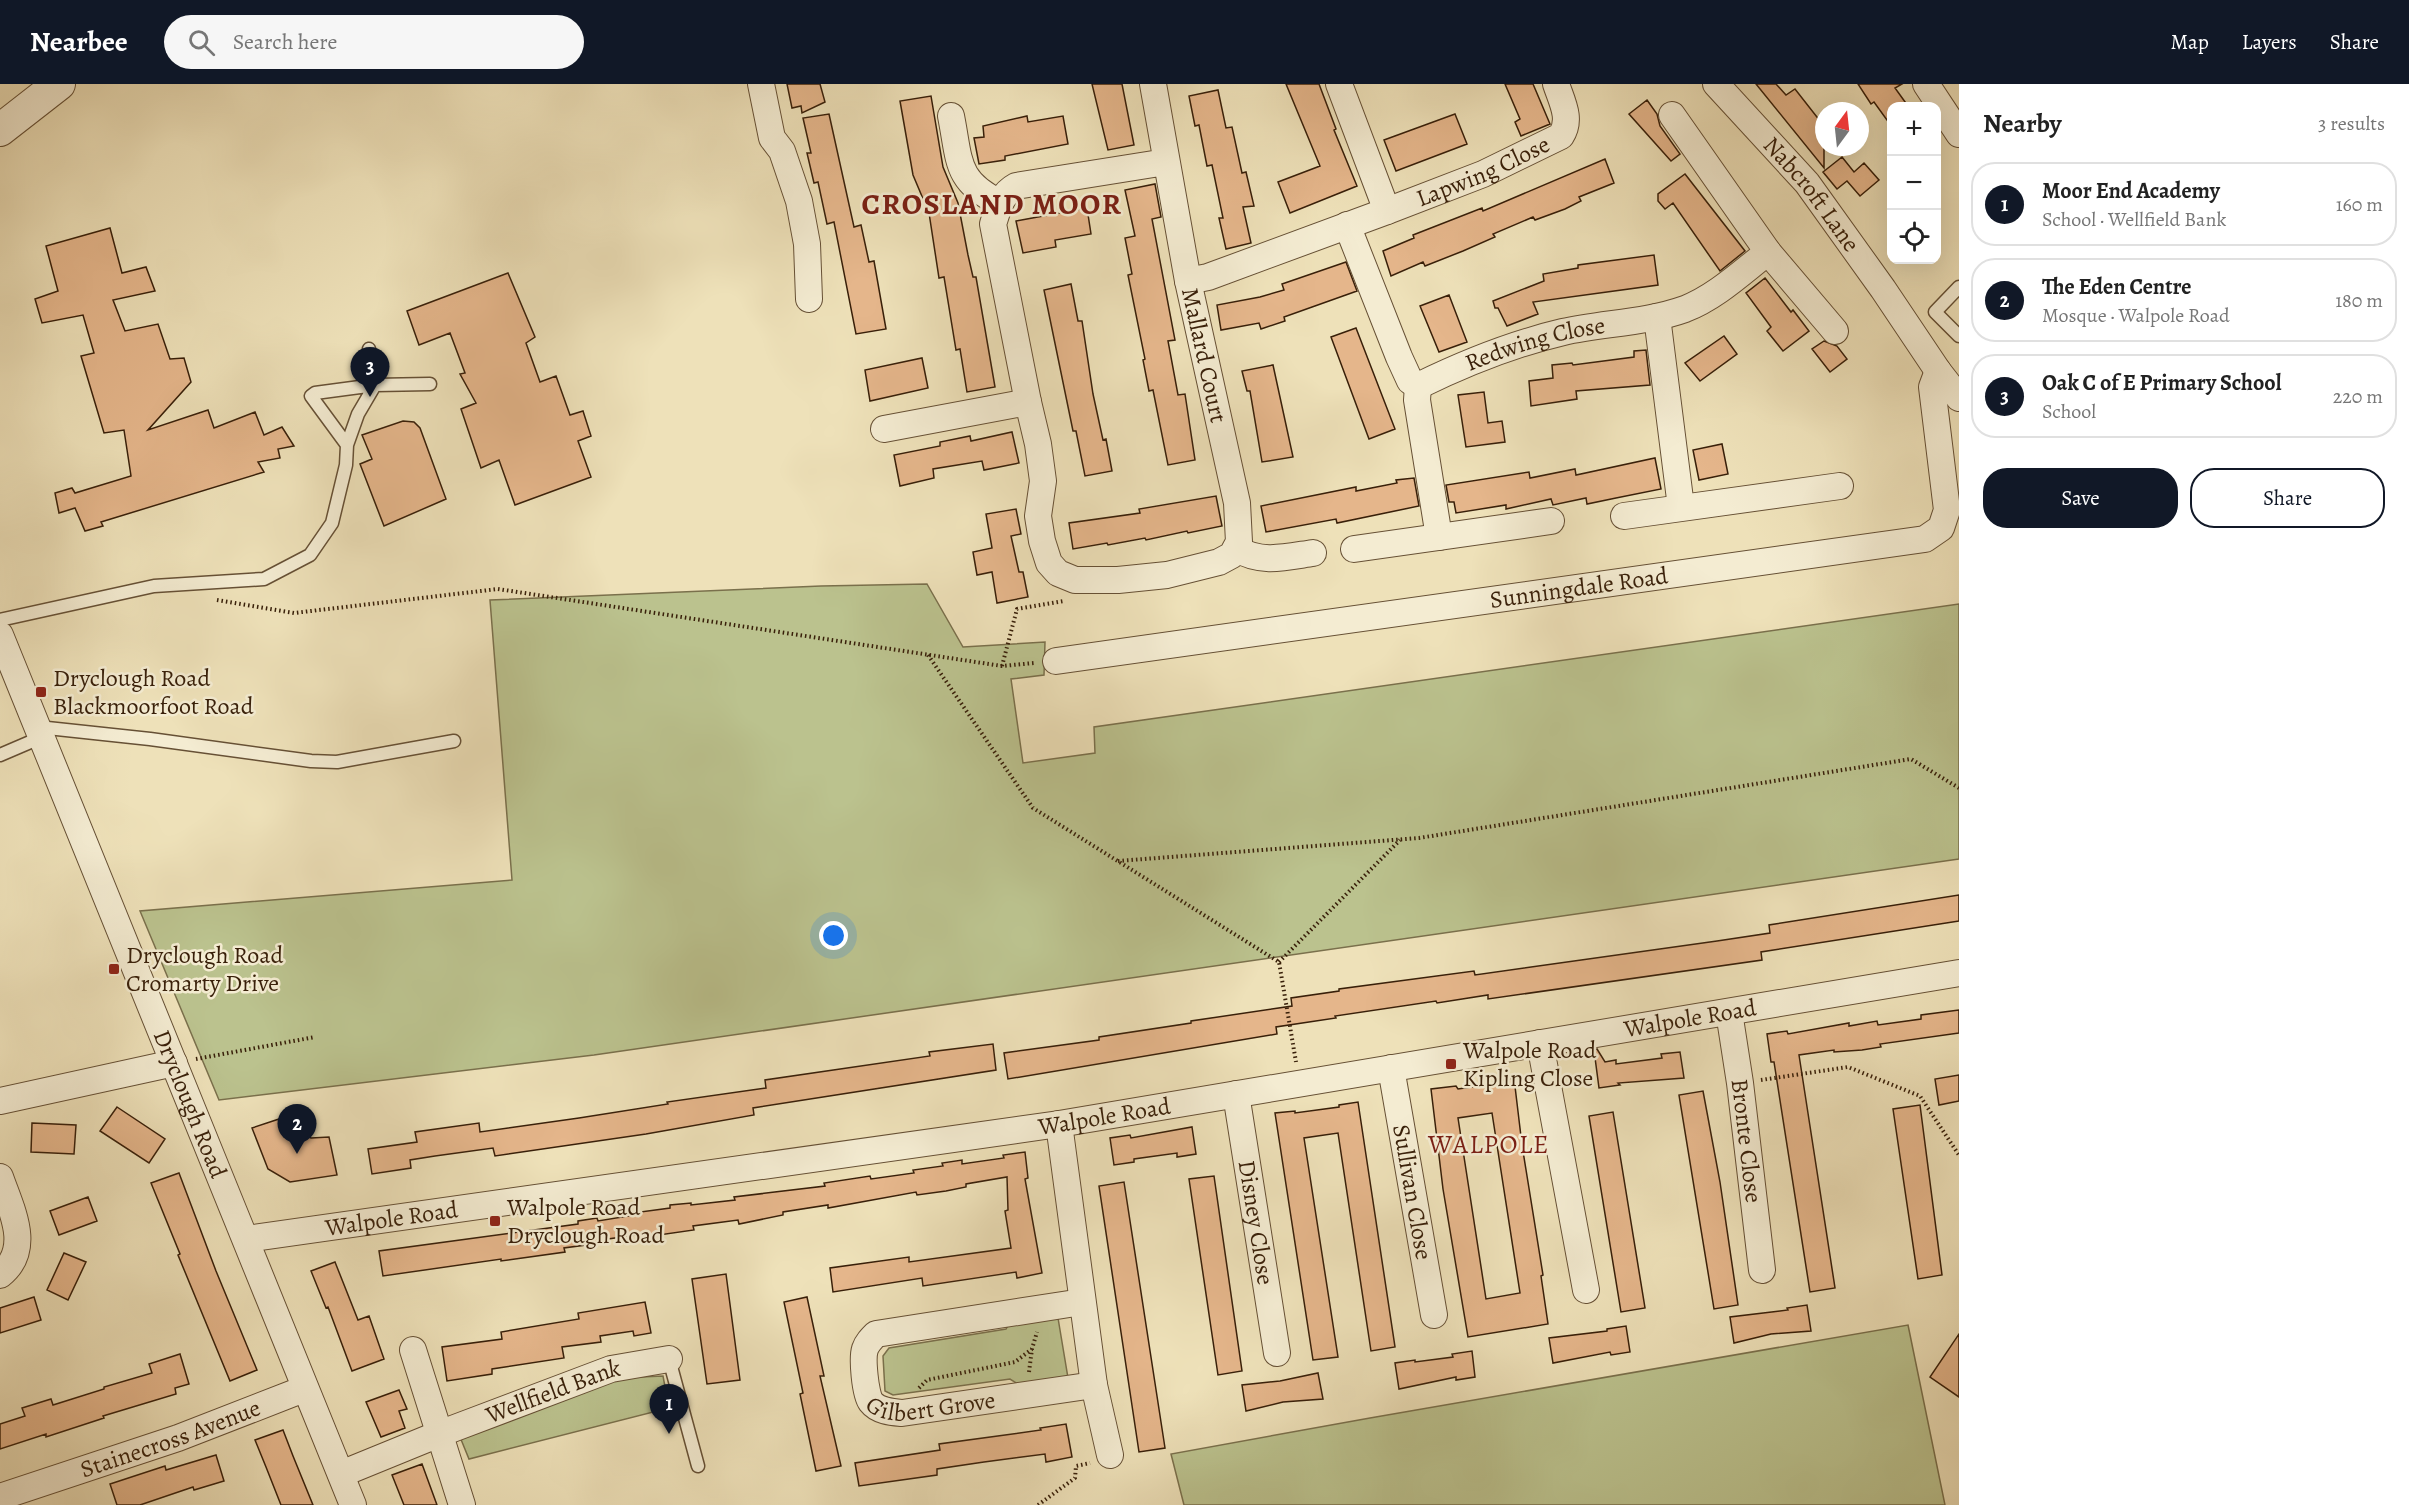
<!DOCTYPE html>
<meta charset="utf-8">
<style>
body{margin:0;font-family:Alegreya,serif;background:#f6f6f6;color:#222}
.controls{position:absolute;right:18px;top:18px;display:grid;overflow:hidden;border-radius:12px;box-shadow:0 6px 24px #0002}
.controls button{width:54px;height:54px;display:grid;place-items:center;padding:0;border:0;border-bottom:2px solid #e0e0e0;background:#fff;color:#222;font:30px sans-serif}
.compass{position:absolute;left:1815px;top:18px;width:54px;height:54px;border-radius:50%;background:#fff;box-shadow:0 6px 24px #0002;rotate:15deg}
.you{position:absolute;left:834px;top:852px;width:21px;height:21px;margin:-15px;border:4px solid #fff;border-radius:50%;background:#1a73e8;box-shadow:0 0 0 9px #1a73e833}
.badge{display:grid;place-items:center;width:39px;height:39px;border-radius:50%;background:#111827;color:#fff;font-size:20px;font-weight:700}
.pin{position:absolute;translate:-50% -50px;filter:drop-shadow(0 2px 3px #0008)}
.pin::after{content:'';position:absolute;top:32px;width:21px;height:18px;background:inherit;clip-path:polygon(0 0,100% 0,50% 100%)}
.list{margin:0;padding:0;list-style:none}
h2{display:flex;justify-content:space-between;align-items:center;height:78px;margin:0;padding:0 24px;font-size:26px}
h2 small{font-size:20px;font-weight:400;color:#767676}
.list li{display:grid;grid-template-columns:39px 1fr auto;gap:18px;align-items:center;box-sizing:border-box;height:84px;margin:0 12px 12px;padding:0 12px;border:2px solid #e0e0e0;border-radius:24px}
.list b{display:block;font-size:22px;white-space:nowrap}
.list p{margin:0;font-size:20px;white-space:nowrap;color:#767676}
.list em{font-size:20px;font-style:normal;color:#767676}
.actions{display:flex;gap:12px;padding:18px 24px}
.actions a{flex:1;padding:14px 0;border:2px solid #111827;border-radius:24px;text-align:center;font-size:21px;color:#111827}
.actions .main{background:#111827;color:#fff}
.icon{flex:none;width:33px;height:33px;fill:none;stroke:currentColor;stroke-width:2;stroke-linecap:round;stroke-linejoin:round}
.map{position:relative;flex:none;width:1959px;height:1421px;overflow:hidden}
header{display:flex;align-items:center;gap:36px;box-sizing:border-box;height:84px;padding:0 30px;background:#111827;color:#fff}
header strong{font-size:28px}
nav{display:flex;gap:33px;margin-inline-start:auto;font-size:21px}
.search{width:420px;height:54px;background:#f6f6f6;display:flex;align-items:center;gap:15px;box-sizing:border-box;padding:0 21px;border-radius:33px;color:#767676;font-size:22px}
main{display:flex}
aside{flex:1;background:#fff}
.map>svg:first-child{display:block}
.green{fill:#bbc28e;stroke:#7a704c;stroke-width:1.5}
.building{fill:#e5b68b;stroke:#381f09;stroke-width:1.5;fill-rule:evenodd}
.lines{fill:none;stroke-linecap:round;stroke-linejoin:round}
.service-casing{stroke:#665035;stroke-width:15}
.minor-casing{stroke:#665035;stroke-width:28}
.tertiary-casing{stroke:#665035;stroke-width:34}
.path{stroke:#381f09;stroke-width:4;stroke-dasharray:1.5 3;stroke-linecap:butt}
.service{stroke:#f4ecd2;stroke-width:12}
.minor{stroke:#f4ecd2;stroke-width:26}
.tertiary{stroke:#f4ecd2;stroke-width:32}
.poi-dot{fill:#8f2418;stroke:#f4ecd2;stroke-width:2}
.labels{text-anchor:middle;stroke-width:5;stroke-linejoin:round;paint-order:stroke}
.street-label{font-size:24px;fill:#381f09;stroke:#f4ecd2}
.poi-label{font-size:24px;fill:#381f09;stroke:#f4ecd2;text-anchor:start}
.neighbourhood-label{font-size:26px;letter-spacing:1.5px;fill:#7a1f14;stroke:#f4ecd2}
.district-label{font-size:30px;font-weight:bold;letter-spacing:1.5px;fill:#7a1f14;stroke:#f4ecd2}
</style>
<header>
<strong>Nearbee</strong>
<div class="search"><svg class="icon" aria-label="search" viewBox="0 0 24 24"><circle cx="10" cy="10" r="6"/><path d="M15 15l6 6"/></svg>Search here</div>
<nav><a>Map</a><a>Layers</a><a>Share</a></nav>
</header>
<main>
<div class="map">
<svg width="1959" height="1421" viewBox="0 0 1959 1421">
<rect width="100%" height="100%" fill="#eee1b9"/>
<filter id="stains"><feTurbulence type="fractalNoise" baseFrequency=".00333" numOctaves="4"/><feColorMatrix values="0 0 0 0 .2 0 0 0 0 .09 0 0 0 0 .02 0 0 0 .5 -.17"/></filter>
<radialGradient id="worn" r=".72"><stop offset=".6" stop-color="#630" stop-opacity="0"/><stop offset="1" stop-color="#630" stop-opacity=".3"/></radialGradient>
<path class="green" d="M927,500l36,63 82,-5 -1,33 -33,4 12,84 72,-10 -1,-26 865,-123v255l-1365,196 -375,45 -79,-189 372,-31 -22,-280 331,-14z
M1057,1228l11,66 -47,8 -11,-7 -117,16 -8,-4 -2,-35 6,-8 117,-19 6,-11z
M1908,1241l37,180h-761l-13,-51 199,-36z
M663,1292l6,32 -200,51 -9,-22 158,-59z"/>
<path class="building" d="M787,0h33l5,18 -23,11 -1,-7 -9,2z
M1092,0h30l12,61 -26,5z
M1286,0h33l17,45 -2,1 23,56 -67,27 -12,-31 42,-16z
M1505,0h28l17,40 -29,12 -6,-14 5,-3z
M1756,0h20l10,11 9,-6 29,37v42z
M1858,0h44l-7,4 13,18h-16v21l-18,-25 -3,2z
M1218,6l8,38 6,-1 10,46 4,-1 8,34 -11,1 8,36 -25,6 -7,-31h4l-11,-53 -5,1 -8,-41 -4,1 -6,-30z
M931,12l12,71 15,36 10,52 5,22h3l19,110 -28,5 -7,-43 -4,1 -12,-73 -5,1 -10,-65 -16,-38 -13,-74z
M1647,16l10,14 3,12 20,28 -9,7 -42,-47z
M829,30l25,113 7,-2 8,37 5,-1 12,68 -30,5 -22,-112 -7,2 -9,-42 -4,1 -7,-30h4l-8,-35z
M1455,30l12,30 -71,27 -12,-31z
M1027,32l1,6 35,-6 5,28 -63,12v4l-26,4 -5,-26 10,-1 -1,-11z
M1842,73l12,15 10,-9 15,17 -19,16 -13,-15 -10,8 -14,-17z
M1605,75l9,24 -35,14 2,4 -16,8 -30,11 -2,-3 -40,17 2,3 -32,14 -38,15 -2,-4 -32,14 -8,-25 31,-13 -1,-3 69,-27 1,3z
M1685,90l60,77 -25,20 -47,-68 -8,6 -7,-8v-7z
M1155,100l6,33 -9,2 23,121 -7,1 10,54 7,-1 10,66 -27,5 -15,-75 -4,1 -6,-31 2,-1 -17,-84 4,-1 -7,-36 10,-2 -10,-46z
M1087,124l4,26 -36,6 1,7 -33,6 -7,-32z
M110,144l12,45 24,-6 9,24 -42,9 12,31 33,-7 12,35 14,-1 7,24 -43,48 60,-20 6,18 41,-16 9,23 18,-8 12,19 -16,3 2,9 -22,4 6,10 -163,50 2,4 -18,5 -10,-23 -16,5 -4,-20 17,-5 3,5 56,-17 -7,-46 -20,3 -23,-77 13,-3 -11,-38 -41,8 -7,-24 23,-8 -12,-45z
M1654,171l4,30 -125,17 5,12 -31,12 -9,-18h-3l-2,-7 51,-20 -1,-7 35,-6v-3z
M1346,178l11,29 -73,26 1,4 -24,8 -2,-6 -38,7 -4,-25 43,-8 24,-7 -2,-6z
M508,189l27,64 -9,6 14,39 16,-6 14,39 13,-4 8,25 -13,5 13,36 -76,28 -16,-45 -18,8 -20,-59 15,-6 -16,-29 5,-1 -15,-40 -31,12 -12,-34z
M1765,194l26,34 2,-2 16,21 -26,20 -16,-20 4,-4 -25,-34z
M1071,200l7,37h4l11,73 10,46 3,-1 6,32 -27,5 -9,-45h-3l-29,-141z
M1449,211l18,47 -28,10 -19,-46z
M1356,244l39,101 -26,10 -38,-102z
M1724,252l13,18 -37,27 -15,-18z
M1824,257l13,5 10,13 -17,13 -18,-23z
M1646,266l4,35 -74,6 1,8 -46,7 -2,-25 24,-3 -1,-13 20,-2 1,2 61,-8v-6z
M922,274l6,30 -58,13 -5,-31z
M1273,281l20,92 -31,5 -12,-71h-3l-5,-20z
M1484,308l4,31 14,-2 3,21 -39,5 -8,-52z
M403,337l11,1 6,6 26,71 -62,27 -24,-62 12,-5 -10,-24z
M1012,348l7,31 -35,7 -2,-9 -49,8 1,9 -34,8 -6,-31 46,-9v-4l30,-6 1,5z
M1722,360l6,30 -29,6 -6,-30z
M1655,374l6,31 -45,9 -29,6 -1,-6 -33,7 -2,-6 -45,10v-4l-50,8 -2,-11h-5l-3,-17 83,-13 1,6 45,-9 1,6z
M1414,394l5,28 -82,17 -1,-4 -70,13 -5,-26 95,-19v4l41,-8 -1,-3z
M1216,412l6,30 -34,7 -1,-2 -41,9 -1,-2 -37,7 -1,-2 -34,6 -4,-26 71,-10 -1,-4z
M1016,425l5,25 -10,2 8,36h4l5,25 -31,6 -5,-31 -15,3 -4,-23 19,-4 -6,-34z
M1959,811v26l-198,31 1,8 -274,39v-4l-51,8 -1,-2 -101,15 1,2 -60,9 1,7 -269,45 -4,-26 95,-13v-3l92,-14v-2l101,-15 -1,-8 48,-7v-2l135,-18 1,4 242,-34 53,-8 -1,-8z
M1959,926v23l-79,11 1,3 -19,3 -28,2v-2l-35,5 36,233 -25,4 -36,-230h-3l-4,-28 20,-3 1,3 61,-11v3l28,-5 1,4 43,-6v-4z
M993,960l3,26 -243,38 1,7 -108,19 -151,22 -2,-8 -58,8 -25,4 1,8 -39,6 -4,-25 49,-7 -2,-10 64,-9 1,9 99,-14 89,-14 -1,-2 99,-14 -1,-8 165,-24 -1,-4z
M1597,965l8,13 11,-2v4l46,-6 -1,-4 19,-2 4,26 -66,5 2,2 -21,3 -5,-38z
M1959,991v26l-20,4 -4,-26z
M1514,994l8,67 21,130 -2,1 7,48 -80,13 -25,-148 -12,-100 25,-3 2,3 35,-5v-2zM1492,1029l28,180 -34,6 -28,-181z
M1703,1007l17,91 18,123 -24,4 -35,-214z
M1358,1018l37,245 -24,4 -33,-218 -34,5 34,219 -25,3 -38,-247 20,-2v2l44,-6v-2z
M1920,1021l22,170 -24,4 -25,-170z
M117,1023l48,32 -16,24 -49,-32z
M1613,1028l32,196 -24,4 -32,-196z
M279,1035l7,16 13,-4 12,7 18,-1 8,38 -47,7 -22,-13 -16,-41z
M32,1039l44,2 -2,29 -43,-2z
M1192,1043l4,27 -19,3v-4l-43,6v3l-20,3 -4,-27 20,-3 1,3z
M1025,1068l3,26 -3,1 17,94 -25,5 -1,-6 -93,14 -1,-8 -89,14 -3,-24 79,-11v5l102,-14 -6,-37 3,-1 -1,-33 -41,7v3l-20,4 -29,4 -1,-3 -88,16v-3l-45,7v3l-44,9 -1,-4 -45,6 1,4 -49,7 -2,-3 -42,6v3l-37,5 1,4 -64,9v-2l-118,17 -4,-25 199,-27v-3l19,-3 1,3 43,-7 -1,-2 30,-4v-3l21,-2v2l44,-5 -1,-3 91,-11 -1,-3 46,-7 1,3 43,-6 -1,-3 30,-4 -1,-3 20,-3v4l42,-6 -1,-3z
M179,1089l37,98 41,99 -27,11 -52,-126 2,-1 -29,-71z
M1214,1092l28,195 -24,4 -29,-196z
M1124,1098l41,266 -26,4 -40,-266z
M88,1113l9,24 -38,14 -9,-24z
M64,1169l22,9 -18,38 -21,-10z
M335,1178l23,58 11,-4 15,43 -32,12 -24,-64 -2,1 -15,-37z
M726,1190l14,106 -33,4 -15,-105z
M34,1213l7,23 -41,13v-25z
M807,1213l17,79h-4l21,90 -25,5 -16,-77 3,-1 -19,-91z
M645,1218l6,31 -17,3 -1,-5 -33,5 1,6 -39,5 2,11 -72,11v5l-45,7 -5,-34 60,-8 -1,-7 78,-13 -1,-6z
M1807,1221l4,26 -40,3 -37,9 -4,-26 58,-7 -1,-2z
M1626,1242l4,26 -19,3 -1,-3 -57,11 -4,-25 58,-7v-2z
M1959,1250v63l-29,-20z
M1472,1267l3,26 -19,3v-3l-57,12 -4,-26 20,-3v2l38,-5 -1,-3z
M180,1270l9,30 -14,4 1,6 -73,22 1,2 -58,19v-3l-46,15v-25l25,-8 -3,-8 29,-9 2,6 51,-16v-2l48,-14 -3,-9z
M1318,1289l5,26 -40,3 -37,9 -4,-26 38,-4z
M399,1306l8,19 -8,2 6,17 -24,9 -15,-35z
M1066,1340l6,33 -26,5 -1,-8 -61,8 -47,7v6l-78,11 -4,-23 85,-13 -1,-6 102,-14 -1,-2z
M283,1346l10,26 20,49h-32l-15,-38 -11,-27z
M216,1371l8,26 -30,9 -1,-3 -53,18h-23l-7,-21 55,-18 1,4z
M422,1380l15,41h-33l-12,-30z"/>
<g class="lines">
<defs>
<path id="service" d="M1959,203l-24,25 24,24
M369,265l6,36 55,-1
M0,536l154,-34 110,-7 46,-24 22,-32 14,-58 1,-20 11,-31 17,-29 -60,8 -4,3 36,49
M38,643l112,12 161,22 26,1 117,-21
M0,671l42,-18
M669,1275l29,107"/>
<g id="minor">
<path d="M761,0l11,54 10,13 17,50 8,43 2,55"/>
<path id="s1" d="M1153,0l35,197 49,222 2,39 -7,13 -13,7 -52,13 -49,5h-43l-17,-7 -9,-10 -7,-22 -4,-25 5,-35 -5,-37 -10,-42 -35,-178c5,-15 8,-30 23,-38l150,-24"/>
<path d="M1339,0l48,127"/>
<path id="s2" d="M1716,0l91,99 76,106 55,82 21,27"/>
<path d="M1926,0l33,50"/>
<path d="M1672,31l96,137 67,79"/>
<path d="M951,32c9,45 4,65 49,87"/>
<path id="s3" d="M1347,141l52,132 11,24 8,5c47,-23 94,-42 145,-54 40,-9 83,-9 122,-23 31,-12 57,-37 83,-57"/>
<path id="s4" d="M1188,197l20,-4 179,-66 96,-37 78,-38c11,-17 1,-34 -5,-52"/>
<path d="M1657,233l24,190"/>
<path d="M1418,302l-1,14 22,137"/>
<path d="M884,345l144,-27"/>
<path d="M1624,432l216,-30"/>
<path d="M1237,465c24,15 49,8 76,4"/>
<path d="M1354,465l197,-28"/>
<path id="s5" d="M0,551l353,870"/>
<path id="s6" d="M1056,577l869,-122 16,-11 6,-18 -15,-123 6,-16"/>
<path id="s7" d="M1729,928l11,71 22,187"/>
<path d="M1540,959l46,247"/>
<path id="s8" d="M1391,984l43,247"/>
<path id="s9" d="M1236,1010l41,259"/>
<path d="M0,1017l174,-38"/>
<path d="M1059,1040l35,261 16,70"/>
<path d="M0,1093c11,32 33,72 0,98"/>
<path id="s10" d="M246,1155l813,-115 900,-151"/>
<path id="s11" d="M1082,1218l-206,32c-5,5 -9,9 -11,15 -3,9 0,45 6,53 7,9 20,10 31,11l192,-28"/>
<path d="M413,1266l49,155"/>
<path id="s12" d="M341,1390l98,-40 172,-65 58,-10"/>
<path id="s13" d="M0,1413l178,-59 126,-49"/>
</g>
<path id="tertiary" d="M0,46l59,-46"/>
</defs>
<use href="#service" class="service-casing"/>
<use href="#minor" class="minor-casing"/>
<use href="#tertiary" class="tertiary-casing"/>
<path class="path" d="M217,516l77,13 204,-24 504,77 32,-3
M928,571l105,153 246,154 17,100
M1002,582l15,-57 47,-8
M1118,777l301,-23 492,-79 48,29
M1279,878l121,-122
M196,975l119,-22
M1761,996l87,-13 72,29 39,59
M1029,1288l3,-23 5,-17
M919,1304l8,-8 88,-18 17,-13
M1038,1421l37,-27 1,-12 14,-3"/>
<use href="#service" class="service"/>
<use href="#minor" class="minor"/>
<use href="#tertiary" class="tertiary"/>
</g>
<g class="poi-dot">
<rect x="35" y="602" width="12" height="12" rx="3"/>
<rect x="108" y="879" width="12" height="12" rx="3"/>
<rect x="1445" y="974" width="12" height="12" rx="3"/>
<rect x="489" y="1131" width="12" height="12" rx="3"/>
</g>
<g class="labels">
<g class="street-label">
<text dy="8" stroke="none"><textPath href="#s4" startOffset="315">Lapwing Close</textPath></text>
<text dy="8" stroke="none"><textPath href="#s2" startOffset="146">Nabcroft Lane</textPath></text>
<text dy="8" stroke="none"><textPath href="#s3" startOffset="303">Redwing Close</textPath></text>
<text dy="8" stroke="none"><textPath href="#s1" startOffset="276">Mallard Court</textPath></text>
<text dy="8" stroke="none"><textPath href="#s6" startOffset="528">Sunningdale Road</textPath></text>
<text dy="8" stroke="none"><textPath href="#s10" startOffset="1461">Walpole Road</textPath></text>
<text dy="8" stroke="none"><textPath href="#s5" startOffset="506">Dryclough Road</textPath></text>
<text dy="8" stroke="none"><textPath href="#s10" startOffset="867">Walpole Road</textPath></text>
<text dy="8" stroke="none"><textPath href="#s7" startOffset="130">Bronte Close</textPath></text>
<text dy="8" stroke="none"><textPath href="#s8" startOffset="126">Sullivan Close</textPath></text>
<text dy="8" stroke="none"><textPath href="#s10" startOffset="147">Walpole Road</textPath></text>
<text dy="8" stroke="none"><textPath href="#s9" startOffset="130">Disney Close</textPath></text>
<text dy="8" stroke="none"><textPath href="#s12" startOffset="228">Wellfield Bank</textPath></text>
<text dy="8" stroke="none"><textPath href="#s11" startOffset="344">Gilbert Grove</textPath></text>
<text dy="8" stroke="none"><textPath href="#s13" startOffset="180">Stainecross Avenue</textPath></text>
</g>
<g class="poi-label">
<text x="53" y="602">Dryclough Road<tspan x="53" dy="28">Blackmoorfoot Road</tspan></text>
<text x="126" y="879">Dryclough Road<tspan x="126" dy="28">Cromarty Drive</tspan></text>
<text x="1463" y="974">Walpole Road<tspan x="1463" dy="28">Kipling Close</tspan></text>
<text x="507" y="1131">Walpole Road<tspan x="507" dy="28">Dryclough Road</tspan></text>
</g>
<g class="neighbourhood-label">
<text x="1489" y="1069">WALPOLE</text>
</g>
<g class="district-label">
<text x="992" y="130">CROSLAND MOOR</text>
</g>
</g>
<rect width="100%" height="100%" filter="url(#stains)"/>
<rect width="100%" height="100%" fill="url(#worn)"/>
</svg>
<div class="controls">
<button>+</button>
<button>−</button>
<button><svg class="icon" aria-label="locate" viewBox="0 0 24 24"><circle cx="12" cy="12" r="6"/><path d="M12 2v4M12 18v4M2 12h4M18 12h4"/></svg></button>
</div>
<svg class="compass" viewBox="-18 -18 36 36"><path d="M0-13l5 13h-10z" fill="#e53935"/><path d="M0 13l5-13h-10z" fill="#767676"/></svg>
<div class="you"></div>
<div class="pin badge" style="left:669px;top:1350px">1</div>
<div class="pin badge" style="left:297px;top:1070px">2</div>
<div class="pin badge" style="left:370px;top:313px">3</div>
</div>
<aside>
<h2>Nearby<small>3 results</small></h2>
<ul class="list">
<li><span class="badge">1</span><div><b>Moor End Academy</b><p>School · Wellfield Bank</p></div><em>160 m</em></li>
<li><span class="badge">2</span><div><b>The Eden Centre</b><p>Mosque · Walpole Road</p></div><em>180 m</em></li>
<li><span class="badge">3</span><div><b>Oak C of E Primary School</b><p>School</p></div><em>220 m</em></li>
</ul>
<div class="actions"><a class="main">Save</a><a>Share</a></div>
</aside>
</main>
